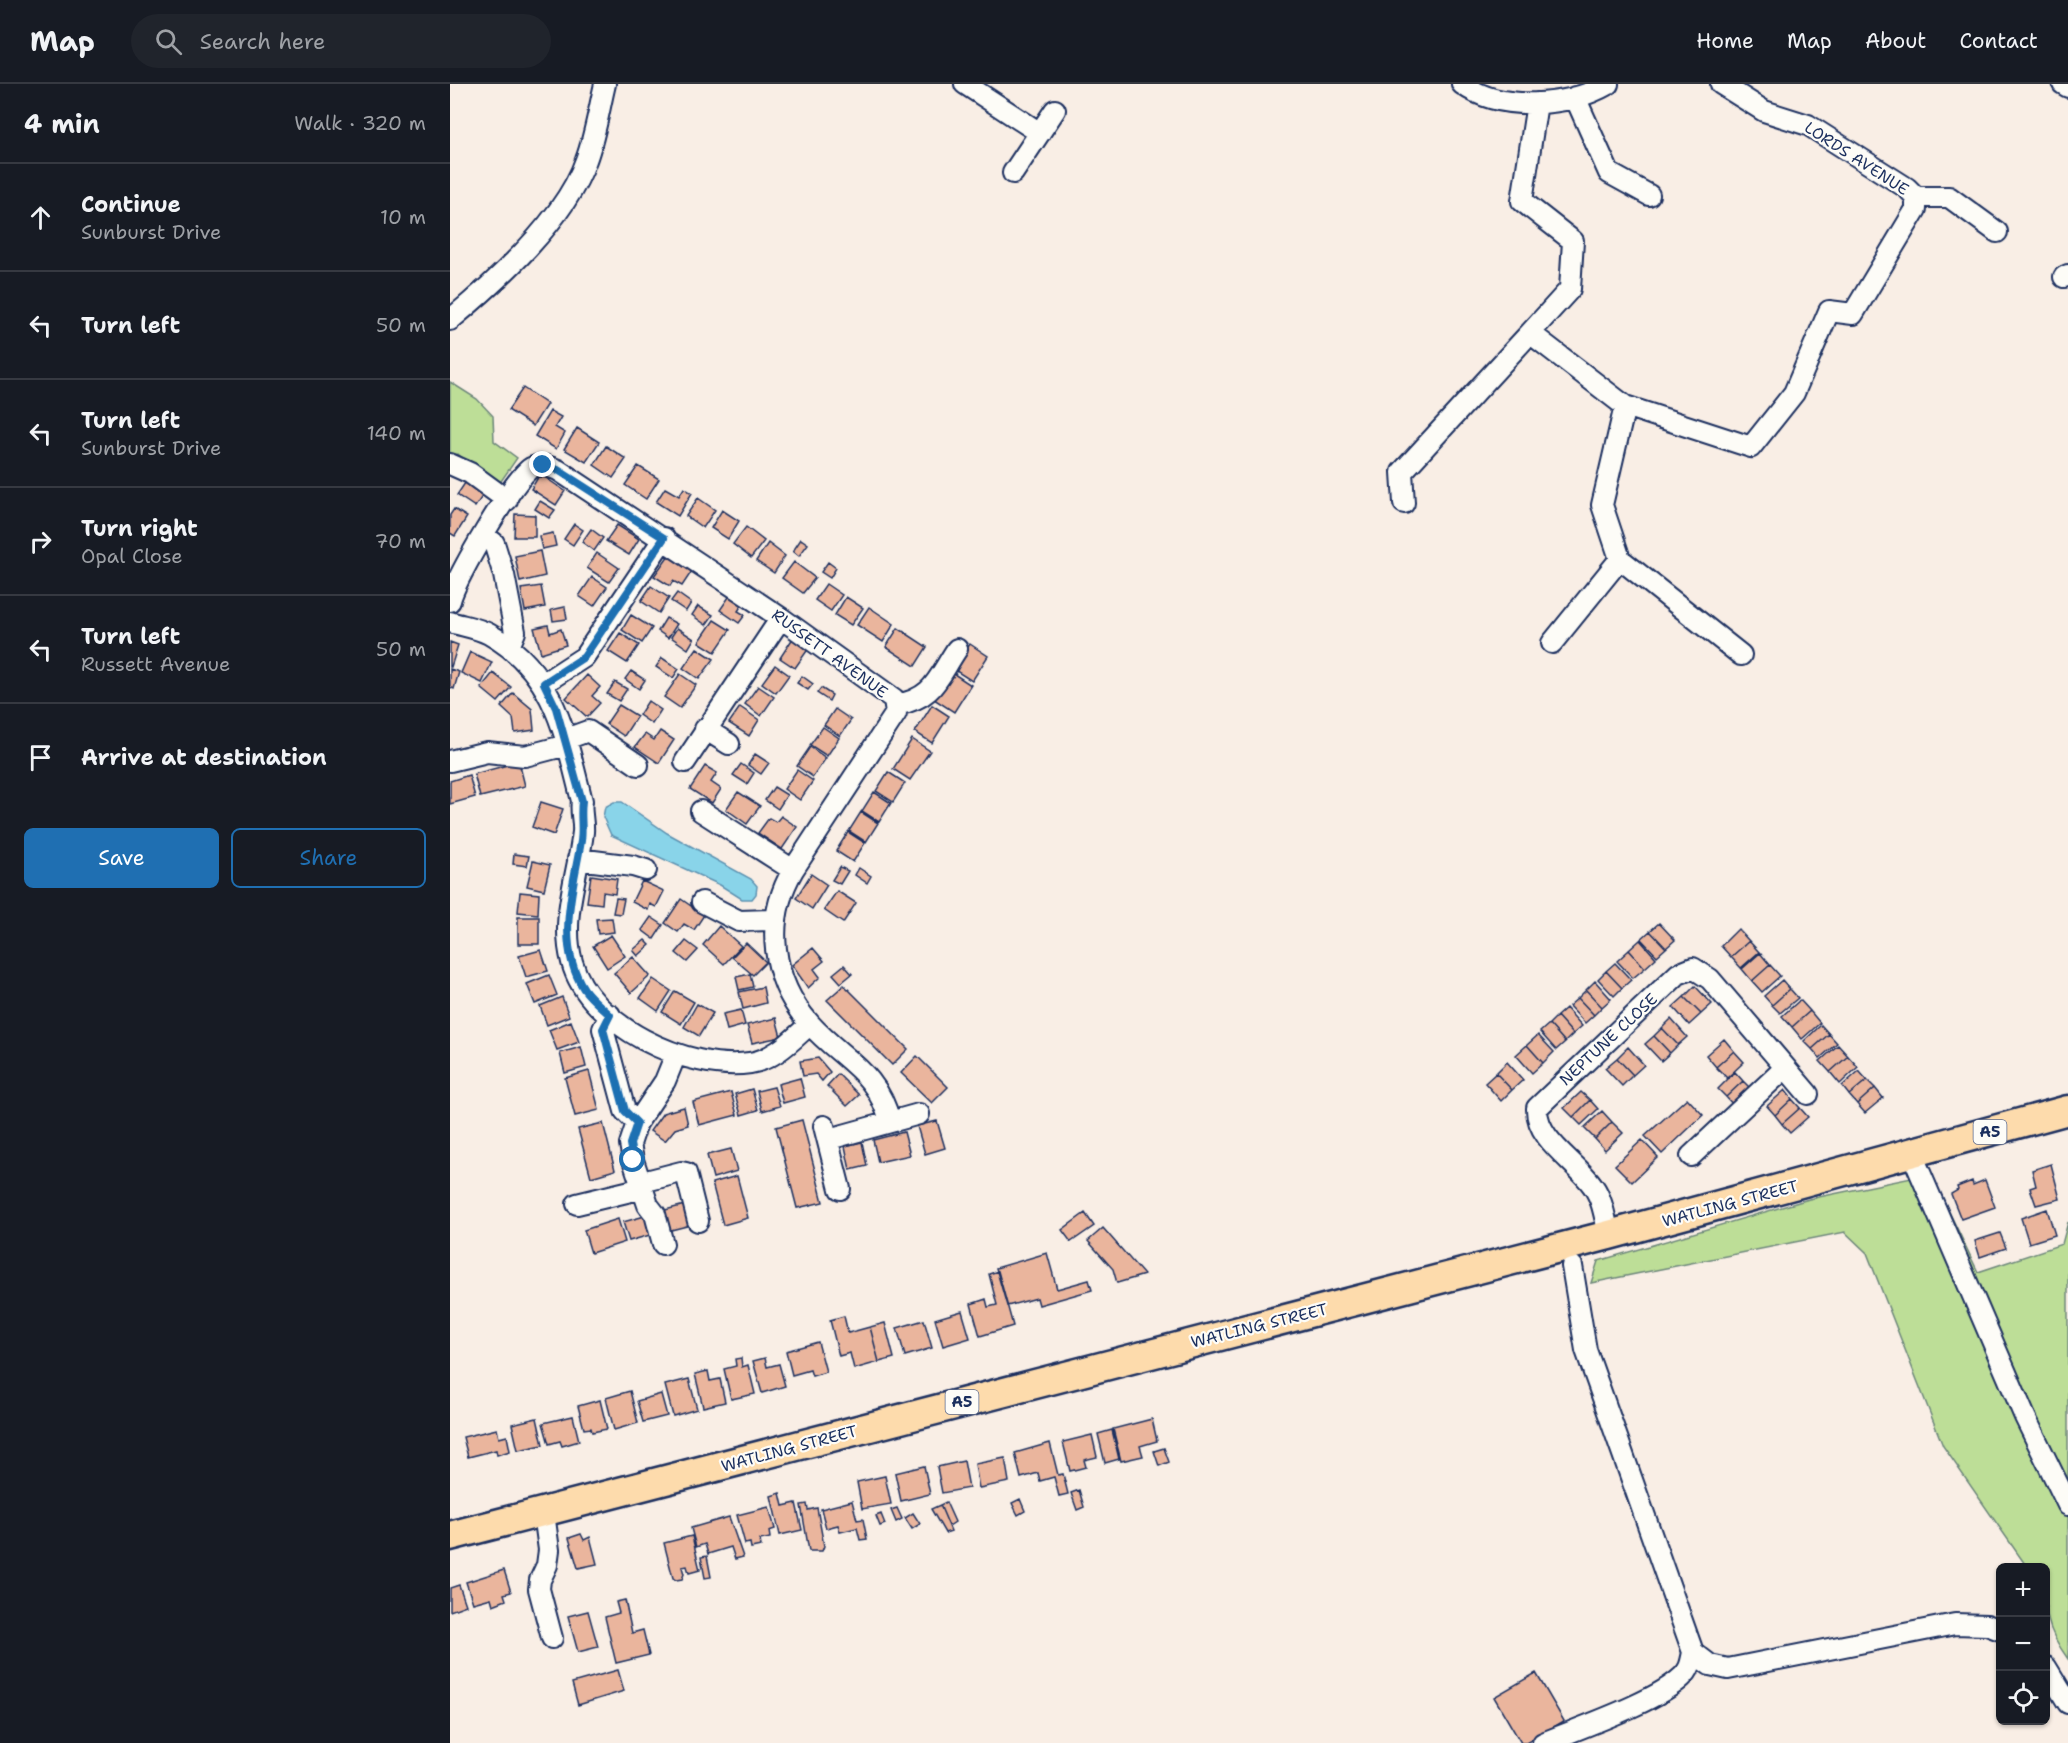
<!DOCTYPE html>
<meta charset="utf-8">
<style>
body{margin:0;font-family:"Shantell Sans",sans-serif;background:#20242c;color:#f1f3f6}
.controls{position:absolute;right:18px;bottom:18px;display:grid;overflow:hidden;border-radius:9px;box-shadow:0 2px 4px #0004}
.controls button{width:54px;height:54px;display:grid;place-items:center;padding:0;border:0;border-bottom:2px solid #363941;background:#171b24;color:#f1f3f6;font:30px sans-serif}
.stop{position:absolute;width:18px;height:18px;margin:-14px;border:4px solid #1f6fb2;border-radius:50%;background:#fff}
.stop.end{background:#1f6fb2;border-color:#fff;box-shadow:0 2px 6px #0008}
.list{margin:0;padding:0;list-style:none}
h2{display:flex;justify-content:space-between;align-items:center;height:78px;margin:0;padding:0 24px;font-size:26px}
h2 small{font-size:20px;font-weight:400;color:#9ea1a6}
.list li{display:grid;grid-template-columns:39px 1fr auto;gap:18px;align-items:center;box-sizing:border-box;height:108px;padding:0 24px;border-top:2px solid #363941}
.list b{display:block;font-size:22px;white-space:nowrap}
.list p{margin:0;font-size:20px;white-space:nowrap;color:#9ea1a6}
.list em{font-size:20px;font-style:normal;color:#9ea1a6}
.actions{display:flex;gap:12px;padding:18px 24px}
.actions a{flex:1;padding:14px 0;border:2px solid #1f6fb2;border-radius:9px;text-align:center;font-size:21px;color:#1f6fb2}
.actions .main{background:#1f6fb2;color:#fff}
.icon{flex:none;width:33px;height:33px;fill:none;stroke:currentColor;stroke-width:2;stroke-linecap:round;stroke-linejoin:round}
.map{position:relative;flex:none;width:1618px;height:1659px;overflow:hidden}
header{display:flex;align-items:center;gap:36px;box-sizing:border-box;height:84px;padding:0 30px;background:#171b24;border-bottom:2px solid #363941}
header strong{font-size:28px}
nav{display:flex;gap:33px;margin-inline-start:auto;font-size:21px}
.search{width:420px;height:54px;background:#20242c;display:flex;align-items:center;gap:15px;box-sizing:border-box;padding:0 21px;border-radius:33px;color:#9ea1a6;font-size:22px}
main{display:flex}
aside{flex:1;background:#171b24}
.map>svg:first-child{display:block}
.green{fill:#bdde97;stroke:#6c867a;stroke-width:1.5}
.water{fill:#89d4e9;stroke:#5d92b1;stroke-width:1.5}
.building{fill:#eab59d;stroke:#1b2f5e;stroke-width:1.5}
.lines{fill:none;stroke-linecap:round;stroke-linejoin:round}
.minor-casing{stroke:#1b2f5e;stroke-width:24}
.highway-casing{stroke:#1b2f5e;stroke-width:33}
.minor{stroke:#fdfcf7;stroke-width:20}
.highway{stroke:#fddbac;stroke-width:28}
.route{stroke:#1f6fb2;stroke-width:8}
.labels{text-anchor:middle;stroke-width:4.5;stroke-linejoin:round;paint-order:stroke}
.shield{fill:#fdfcf7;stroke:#5f6c8c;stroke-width:1.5}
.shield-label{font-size:15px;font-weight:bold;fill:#1b2f5e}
.street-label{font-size:16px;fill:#1b2f5e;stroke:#fdfcf7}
</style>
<header>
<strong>Map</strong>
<div class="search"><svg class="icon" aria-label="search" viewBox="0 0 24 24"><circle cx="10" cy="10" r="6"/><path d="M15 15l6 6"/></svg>Search here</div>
<nav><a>Home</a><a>Map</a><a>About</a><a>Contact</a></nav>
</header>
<main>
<aside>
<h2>4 min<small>Walk · 320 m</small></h2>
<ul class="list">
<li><svg class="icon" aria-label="ahead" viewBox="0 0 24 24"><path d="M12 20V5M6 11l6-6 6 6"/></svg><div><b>Continue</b><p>Sunburst Drive</p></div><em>10 m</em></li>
<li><svg class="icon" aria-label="left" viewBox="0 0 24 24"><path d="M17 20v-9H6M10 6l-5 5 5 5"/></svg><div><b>Turn left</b></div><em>50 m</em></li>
<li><svg class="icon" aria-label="left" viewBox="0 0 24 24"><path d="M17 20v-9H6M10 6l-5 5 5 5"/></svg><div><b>Turn left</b><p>Sunburst Drive</p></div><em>140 m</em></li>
<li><svg class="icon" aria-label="right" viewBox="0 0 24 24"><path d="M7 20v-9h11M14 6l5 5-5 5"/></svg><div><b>Turn right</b><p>Opal Close</p></div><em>70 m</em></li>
<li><svg class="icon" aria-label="left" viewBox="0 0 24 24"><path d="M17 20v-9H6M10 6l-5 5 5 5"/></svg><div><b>Turn left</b><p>Russett Avenue</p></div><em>50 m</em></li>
<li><svg class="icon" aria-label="arrive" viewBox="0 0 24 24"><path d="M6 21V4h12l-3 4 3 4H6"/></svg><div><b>Arrive at destination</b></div></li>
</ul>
<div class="actions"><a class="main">Save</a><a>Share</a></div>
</aside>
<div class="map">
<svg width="1618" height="1659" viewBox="0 0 1618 1659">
<rect width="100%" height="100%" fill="#f9eee5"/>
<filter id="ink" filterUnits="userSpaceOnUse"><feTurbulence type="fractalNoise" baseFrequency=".0167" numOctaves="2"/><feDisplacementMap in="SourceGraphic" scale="12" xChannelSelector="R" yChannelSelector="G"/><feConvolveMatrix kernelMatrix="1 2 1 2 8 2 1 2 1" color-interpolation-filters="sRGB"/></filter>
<g filter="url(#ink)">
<path class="green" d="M0,298l27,17 16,17 1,25 23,17 -20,29 -39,-33 -8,2z
M1481,1090l47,98 84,-28 6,-22v437c-26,-36 -22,-49 -22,-91l-19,-1 -84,-121 -76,-193 -22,-21 -254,51 7,-22 211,-62z"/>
<path class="water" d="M164,718h8l45,31 84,46 6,7 -1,8 -4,5h-10l-22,-14 -109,-50 -8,-18 2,-10z"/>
<path class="building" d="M73,304l24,16 -14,22 -25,-16z
M100,327l11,6 -6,10 10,6 -9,16 -21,-13z
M127,344l22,14 -13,20 -22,-13z
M156,362l20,13 -13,19 -19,-13z
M188,382l21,13 -13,20 -21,-14z
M90,390l25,17 -9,14 -25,-16z
M17,396l18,12 -10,15 -18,-12z
M215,404l14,8 5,-8 8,5 -14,23 -22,-14z
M248,414l17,12 -12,18 -17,-12z
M90,417l15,9 -6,8 -14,-9z
M4,425l13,8 -12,19 -5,-3v-18z
M272,426l17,11 -11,18 -17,-11z
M65,430l20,1v22h-21z
M124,440l9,6 -10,15 -9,-6z
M167,441l22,14 -10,16 -23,-14z
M296,443l18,14 -13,17 -18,-14z
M141,445l12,9 -9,13 -12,-9z
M103,449l3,13 -14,3 -3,-13z
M351,455l7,5 -9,12 -6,-5z
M318,459l17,13 -11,17 -18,-12z
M90,467l5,25 -25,6 -5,-26z
M147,469l22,15 -10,14 -22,-14z
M219,471l23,16 -10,15 -9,-5 -3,5 -16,-10z
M344,478l21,16 -12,15 -21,-15z
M378,478l8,6 -6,10 -9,-6z
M142,493l15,10 -13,19 -15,-10z
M376,500l16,11 -11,16 -16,-11z
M91,502l4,21 -20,4 -4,-22z
M201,502l18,12 -10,15 -18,-12z
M227,509l14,10 -5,8 -15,-10z
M281,510l13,8 -6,9 7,4 -6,8 -19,-13z
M396,513l17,11 -12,17 -16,-10z
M248,522l15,9 -7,10 -14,-10z
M115,523l2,12 -14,2 -2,-11z
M419,523l25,17 -11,18 -26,-17z
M181,531l21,13 -10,15 -20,-13z
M216,534l11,6 -9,14 -10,-7z
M264,536l16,10 -15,22 -16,-10z
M98,541l2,8 11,-4 5,16 -25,8 -7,-25z
M227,544l17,11 -6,10 -17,-12z
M448,544l29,19 -12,19 -29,-19z
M170,549l19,12 -12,18 -19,-12z
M343,554l16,10 -14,20 -15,-10z
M0,558l8,3 -7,22h-1z
M520,560l18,12 -16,25 -19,-12z
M247,564l17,11 -15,20 -16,-11z
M20,568l22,10 -10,21 -21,-10z
M212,574l17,11 -6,9 -17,-11z
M325,581l14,10 -13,18 -14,-10z
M0,585l9,3 -5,17 -4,-2z
M181,587l14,9 -6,9 -14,-10z
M501,588l20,13 -17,27 -20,-13z
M43,589l18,14 -13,15 -17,-14z
M230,590l16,11 -16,23 -16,-11z
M137,591l13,12 -8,9 8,7 -13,14 -21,-19z
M352,592l11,8 -5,6 -11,-7z
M165,598l12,7 -8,12 -12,-7z
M308,602l16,11 -13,19 -16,-12z
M371,604l11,7 -3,6 -12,-8z
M63,609l19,16 2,21 -19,3 -2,-15 -12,-11z
M198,617l13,9 -9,14 -13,-9z
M169,621l18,11 -13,20 -18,-12z
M482,621l17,11 -17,27 -17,-11z
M290,623l19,13 -10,16 -20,-13z
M385,625l16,11 -11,16 -16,-11z
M373,643l16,11 -12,18 -17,-11z
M210,647l14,9 -15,23 -24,-16 10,-13 9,6z
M462,655l18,12 -20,29 -17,-11z
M360,663l16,11 -13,19 -16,-11z
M305,670l14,9 -8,11 -13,-9z
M69,678l6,24 -45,11 -6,-23z
M291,680l13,9 -7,11 -14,-9z
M255,682l12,7 -6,9 10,7 -9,14 -22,-14z
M347,686l16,11 -13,19 -16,-11z
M438,688l17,11 -12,19 -17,-11z
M19,691l6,22 -25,7v-23z
M324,703l13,8 -9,14 -13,-9z
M288,708l22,14 -13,18 -21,-15z
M424,708l17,11 -12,19 -17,-11z
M91,718l22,7 -9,26 -22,-8z
M411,728l17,11 -12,19 -17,-11z
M331,732l16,11 -15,22 -24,-16 11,-15 7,4z
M398,748l17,11 -12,19 -17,-11z
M64,770l15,2 -2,10 -14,-2z
M83,777l17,4 -6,25 -17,-4z
M390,783l8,4 -8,13 -8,-4z
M409,784l12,8 -4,7 -12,-8z
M361,790l16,11 -15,24 -16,-11z
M141,791l26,4 -2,15 -12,-2 -1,12 -15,-2z
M192,797l22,10 -8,16 -6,-3 -2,6 -16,-8z
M387,807l19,12 -13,20 -19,-13z
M70,808l19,2 -1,20 -20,-2z
M166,814l8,1 -3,15 -8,-1z
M231,815l23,16 -10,15 -10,-6 -6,8 -13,-9z
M68,833h21v27h-21z
M201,833l12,8 -9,14 -12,-9z
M162,834l2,14 -16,2 -2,-15z
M1209,839l16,17 -9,8 -16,-17z
M269,842l22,20 -17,18 -21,-19z
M1288,845l11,12 -18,16 -10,-11z
M1200,847l16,17 -9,8 -16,-17z
M161,851l14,21 -18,12 -14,-22z
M195,856l5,5 -12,11 -5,-6z
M1190,856l16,18 -11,10 -16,-18z
M236,857l12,9 -11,12 -11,-9z
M1299,857l10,11 -18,16 -10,-11z
M296,859l20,19 -13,13 -21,-18z
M363,864l11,13 -10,8 6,8 -12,11 -16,-23z
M91,866l7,21 -22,6 -7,-21z
M1179,866l16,18 -12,10 -16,-17z
M1310,869l10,12 -18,16 -10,-12z
M183,873l17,19 -19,17 -17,-20z
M1165,879l16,17 -9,8 -16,-17z
M394,881l8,9 -11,9 -8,-9z
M1320,881l10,11 -18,16 -10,-11z
M1156,887l16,17 -8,8 -16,-17z
M300,890l3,13 -14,3 -3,-13z
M99,891l8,20 -22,9 -8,-20z
M203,895l18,12 -13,20 -18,-13z
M1332,896l8,9 -18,16 -8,-9z
M1145,897l16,18 -9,8 -16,-17z
M394,901l64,64 -16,16 -65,-65z
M1245,902l17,18 -11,10 -17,-17z
M313,903l3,16 -23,6 -4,-17z
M1340,905l8,9 -18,15 -8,-8z
M1136,906l16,17 -8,8 -16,-17z
M225,907l19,11 -13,22 -19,-12z
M112,913l7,19 -22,9 -7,-19z
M1234,913l17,17 -12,11 -16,-18z
M1128,914l16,17 -9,8 -16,-17z
M1350,916l10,11 -18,16 -10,-11z
M247,920l16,9 -14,23 -15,-9z
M1116,924l16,18 -9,8 -16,-18z
M291,926l4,15 -18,5 -4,-16z
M1360,927l10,12 -18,16 -10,-12z
M1107,932l16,18 -8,8 -16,-18z
M326,934l5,19 -29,6 -5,-18z
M1221,935l16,18 -9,8 -16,-17z
M121,937l8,21 -22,8 -8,-20z
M1099,940l16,18 -9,8 -16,-18z
M1371,941l8,9 -17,15 -8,-8z
M1212,944l16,17 -8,8 -16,-17z
M1379,950l8,9 -17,15 -8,-9z
M1088,951l16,17 -11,11 -16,-18z
M1204,952l16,17 -9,8 -16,-17z
M1274,955l10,12 -18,16 -10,-12z
M1077,961l16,18 -11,10 -16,-18z
M1388,961l10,11 -18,16 -10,-11z
M131,963l5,20 -21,6 -5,-20z
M1178,963l16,18 -11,10 -16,-17z
M1284,967l10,11 -17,16 -11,-11z
M467,972l31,31 -16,16 -31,-30z
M1398,972l10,11 -18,17 -10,-12z
M368,974l12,14 -8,9 -6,-7 -13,2 -3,-15z
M1167,974l16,17 -11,11 -17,-18z
M1057,978l16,18 -11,10 -16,-17z
M139,987l10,39 -24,6 -10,-38z
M1409,987l8,9 -18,15 -7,-9z
M1285,988l8,9 -17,16 -8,-8z
M1046,989l16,17 -11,11 -16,-18z
M388,990l21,21 -12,11 -20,-20z
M350,994l5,19 -22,6 -5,-19z
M1417,996l8,8 -18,16 -8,-9z
M1293,997l8,8 -17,17 -8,-9z
M324,1003l6,19 -18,5 -5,-20z
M1425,1004l8,10 -18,15 -8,-9z
M302,1005l6,21 -17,5 -6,-21z
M1335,1006l7,9 -17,16 -8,-9z
M281,1008l6,23 -38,10 -6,-23z
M1131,1008l9,8 -17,17 -9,-9z
M1237,1014l16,17 -41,39 -17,-18z
M1342,1015l8,9 -18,16 -7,-9z
M1140,1016l8,9 -17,16 -8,-8z
M234,1023l4,18 -13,4 -10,12 -15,-10 13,-18z
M1350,1024l8,9 -18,16 -8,-9z
M1152,1027l10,11 -17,17 -11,-11z
M352,1036l21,82 -26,6 -21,-81z
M487,1037l8,27 -20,6 -8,-28z
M1162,1038l11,11 -18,17 -10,-11z
M153,1039l12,47 -24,7 -13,-48z
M454,1048l6,23 -32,7 -5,-22z
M1192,1056l16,17 -26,25 -17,-17z
M412,1058l5,24 -17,4 -5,-24z
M281,1065l6,22 -24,7 -6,-23z
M1601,1080l9,35 -24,6 -6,-17 6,-2 -4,-16z
M287,1092l11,42 -25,7 -11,-42z
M1535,1096l10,27 -34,12 -10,-25 7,-4 -1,-3 15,-6 1,4z
M235,1121l6,20 -24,6 -6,-20z
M1597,1125l8,26 -26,8 -8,-25z
M635,1129l9,13 -23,16 -9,-12z
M195,1132l5,19 -21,6 -6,-19z
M168,1135l7,23 -34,11 -7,-23z
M653,1144l41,47 -27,8 -4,-14 -25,-28z
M1550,1149l6,15 -26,9 -5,-16z
M597,1169l10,36 32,-9 3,10 -53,15 -2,-7 -30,8 -11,-38z
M548,1187l15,55 -33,10 -9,-32 15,-5 2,8 9,-2 -8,-31z
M512,1227l8,27 -27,8 -8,-27z
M394,1232l4,17 22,-6 9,35 -25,7 -4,-16 -11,3 -9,-36z
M474,1236l8,28 -27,8 -8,-28z
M435,1239l9,35 -15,4 -9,-35z
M368,1258l8,30 -14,4 -2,-6 -18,5 -6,-24z
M291,1274l1,9 6,-2 7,29 -24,5 -7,-30 12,-3 -1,-7z
M315,1274l2,9 12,-3 6,22 -23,7 -9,-32z
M258,1287l2,10 10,-2 5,23 -22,5 -8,-33z
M239,1295l8,30 -24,7 -8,-31z
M180,1307l8,32 -24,7 -8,-32z
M211,1310l6,22 -24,6 -6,-21z
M150,1316l7,29 -15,3 -1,-4 -7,1 -6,-23z
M123,1332l6,25 -17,5 -2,-5 -11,3 -6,-21z
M87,1334l6,27 -25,5 -6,-26z
M702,1335l5,22 -17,5 3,10 -22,5 -8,-32z
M47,1345l2,9 8,-2 3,15 -13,4 -1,-5 -28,7 -5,-20z
M662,1346l7,29 -14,4 -7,-29z
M642,1351l5,22 -13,3 2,7 -16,4 -7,-29z
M600,1359l8,32 5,-1 5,20 -9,2 -5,-19 -14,4 -2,-8 -17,5 -6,-25z
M714,1364l5,14 -10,4 -5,-15z
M555,1374l4,24 -30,6 -4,-24z
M514,1377l5,27 -27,5 -5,-26z
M474,1382l6,28 -29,7 -6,-28z
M435,1392l6,28 -29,5 -5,-27z
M629,1406l5,17 -7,3 -6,-17z
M330,1409l3,13 13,-3 6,27 -22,5 -9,-39z
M570,1415l5,12 -7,4 -6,-12z
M402,1417l5,19 6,-1 4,20 -7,1 -3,-12 -17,4 -2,-7 -12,3 -5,-19z
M496,1418l9,20 -6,4 -9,-21z
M357,1420l1,6 9,-2 7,38 -2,5h-13l-8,-46z
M490,1421l11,26 -6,2 -14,-24z
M319,1423l6,22 -6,2 1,7 -10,2 1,6 -10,2 -1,-5 -5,1 -8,-29z
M447,1424l5,11 -6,3 -5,-12z
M463,1429l7,11 -8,5 -7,-11z
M431,1430l4,10 -5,2 -4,-10z
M279,1433l14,40 -8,2 -4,-12 -23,7 -3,-10 -9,3 -5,-19z
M131,1450l3,6 6,-3 7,27 -19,4 -9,-30z
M242,1452l8,34 -11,3 -2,-7 -5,1 2,7 -2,5 -6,1 -3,-2 -9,-35z
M257,1472l4,21 -6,1 -4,-21z
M54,1486l7,22 -7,2 2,6 -13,5 -2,-7 -18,5 -7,-21z
M9,1501l7,20 -16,6v-23z
M175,1516l7,33 11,-3 6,25 -33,8 -11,-46 14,-4 -3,-11z
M138,1527l10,36 -20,5 -10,-36z
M168,1586l6,21 -46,14 -6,-22z
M1086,1589l28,48 -38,22h-5l-27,-46z"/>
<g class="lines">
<defs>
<path id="minor" d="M515,0l75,49
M1012,0c38,28 106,23 146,0
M1613,0l5,3
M1125,13l34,76 40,22
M1087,19l-15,98 51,40 -3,48 -40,44 95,73 126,41 43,-54 35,-82 24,3 63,-105v-12l-9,-9 -99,-63 -44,-14 -43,-27
M563,89l42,-63
M1466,113h33l48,35
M1614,193l4,-2
M0,236c47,-39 116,-101 136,-160 9,-24 13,-51 19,-76
M1175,322l-23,99 18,54 121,96
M0,380l20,9 37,27
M954,419l-2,-31 128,-139
M33,451l11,8 10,32 11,57 -6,15
M0,517c4,-21 64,-123 81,-133 9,-5 19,-1 27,2l223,148 113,81 2,14 -103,157c-29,50 -22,110 17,154 32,36 67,46 80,98
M0,538c13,4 28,6 39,12 66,37 76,100 93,167 -2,11 2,20 1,31 -5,44 -23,86 -11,130 17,64 116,110 178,101 25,-4 42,-23 60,-39
M1102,559l68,-84
M94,599l40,-26 80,-119
M446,621c38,-7 41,-26 61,-56
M255,645l24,15
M116,655l22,-8 50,34
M0,677l37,-9 38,4 42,-11
M235,678l96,-144
M251,727l92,59
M128,775l55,7 13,4
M252,818l37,19 35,-1
M160,931l-7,14 22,82 12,12
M374,1042l16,63
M379,1055l90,-25
M1462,1070l113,263 43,88
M1241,1072l94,-88
M192,1098l39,-10 5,1 12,48
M127,1120l66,-16
M1159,1151c-4,-16 -6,-35 -16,-49 -17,-25 -57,-46 -56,-78l141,-134 15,-6 17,11 98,115
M213,1160l-8,-30 -7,-9 -15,-45 -3,-16 7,-21 28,-42 11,-27
M94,1429l5,37 -2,15 -7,15 -1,9 13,49
M1243,1568l17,13 18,4 227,-45 32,1 13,5
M1596,1583l22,36
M1093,1659c36,-15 113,-41 139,-66 8,-7 9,-15 11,-25l-107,-302 -14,-84"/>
<path id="highway" d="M0,1452l1159,-301 459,-125"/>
</defs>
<use href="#minor" class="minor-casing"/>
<use href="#highway" class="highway-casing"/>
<use href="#minor" class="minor"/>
<use href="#highway" class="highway"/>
</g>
</g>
<g class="lines" filter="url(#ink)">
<path class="route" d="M93,381l15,5 106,68 -80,119 -40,26 12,25 26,93c-2,14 1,26 -1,40 -8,49 -26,103 3,148 7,10 18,18 26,26l-7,14 22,82 12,12 -7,21 3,16"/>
</g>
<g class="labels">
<g class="shield">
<rect x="1523.5" y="1036" width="33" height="24" rx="4.5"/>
<rect x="495.5" y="1306" width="33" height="24" rx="4.5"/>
</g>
<g class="shield-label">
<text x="1540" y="1053">A5</text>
<text x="512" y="1323">A5</text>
</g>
<g class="street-label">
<text transform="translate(1407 74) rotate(33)" y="6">LORDS AVENUE</text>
<text transform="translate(380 569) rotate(36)" y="6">RUSSETT AVENUE</text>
<text transform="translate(1158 955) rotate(-43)" y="6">NEPTUNE CLOSE</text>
<text transform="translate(1280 1119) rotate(-15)" y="6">WATLING STREET</text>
<text transform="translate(809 1241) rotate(-14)" y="6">WATLING STREET</text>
<text transform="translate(339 1364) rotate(-15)" y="6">WATLING STREET</text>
</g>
</g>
</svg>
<div class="controls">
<button>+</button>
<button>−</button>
<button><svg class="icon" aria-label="locate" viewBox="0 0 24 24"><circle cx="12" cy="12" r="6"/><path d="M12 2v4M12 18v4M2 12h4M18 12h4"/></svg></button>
</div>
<div class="stop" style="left:183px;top:1076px"></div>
<div class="stop end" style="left:93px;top:381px"></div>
</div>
</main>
